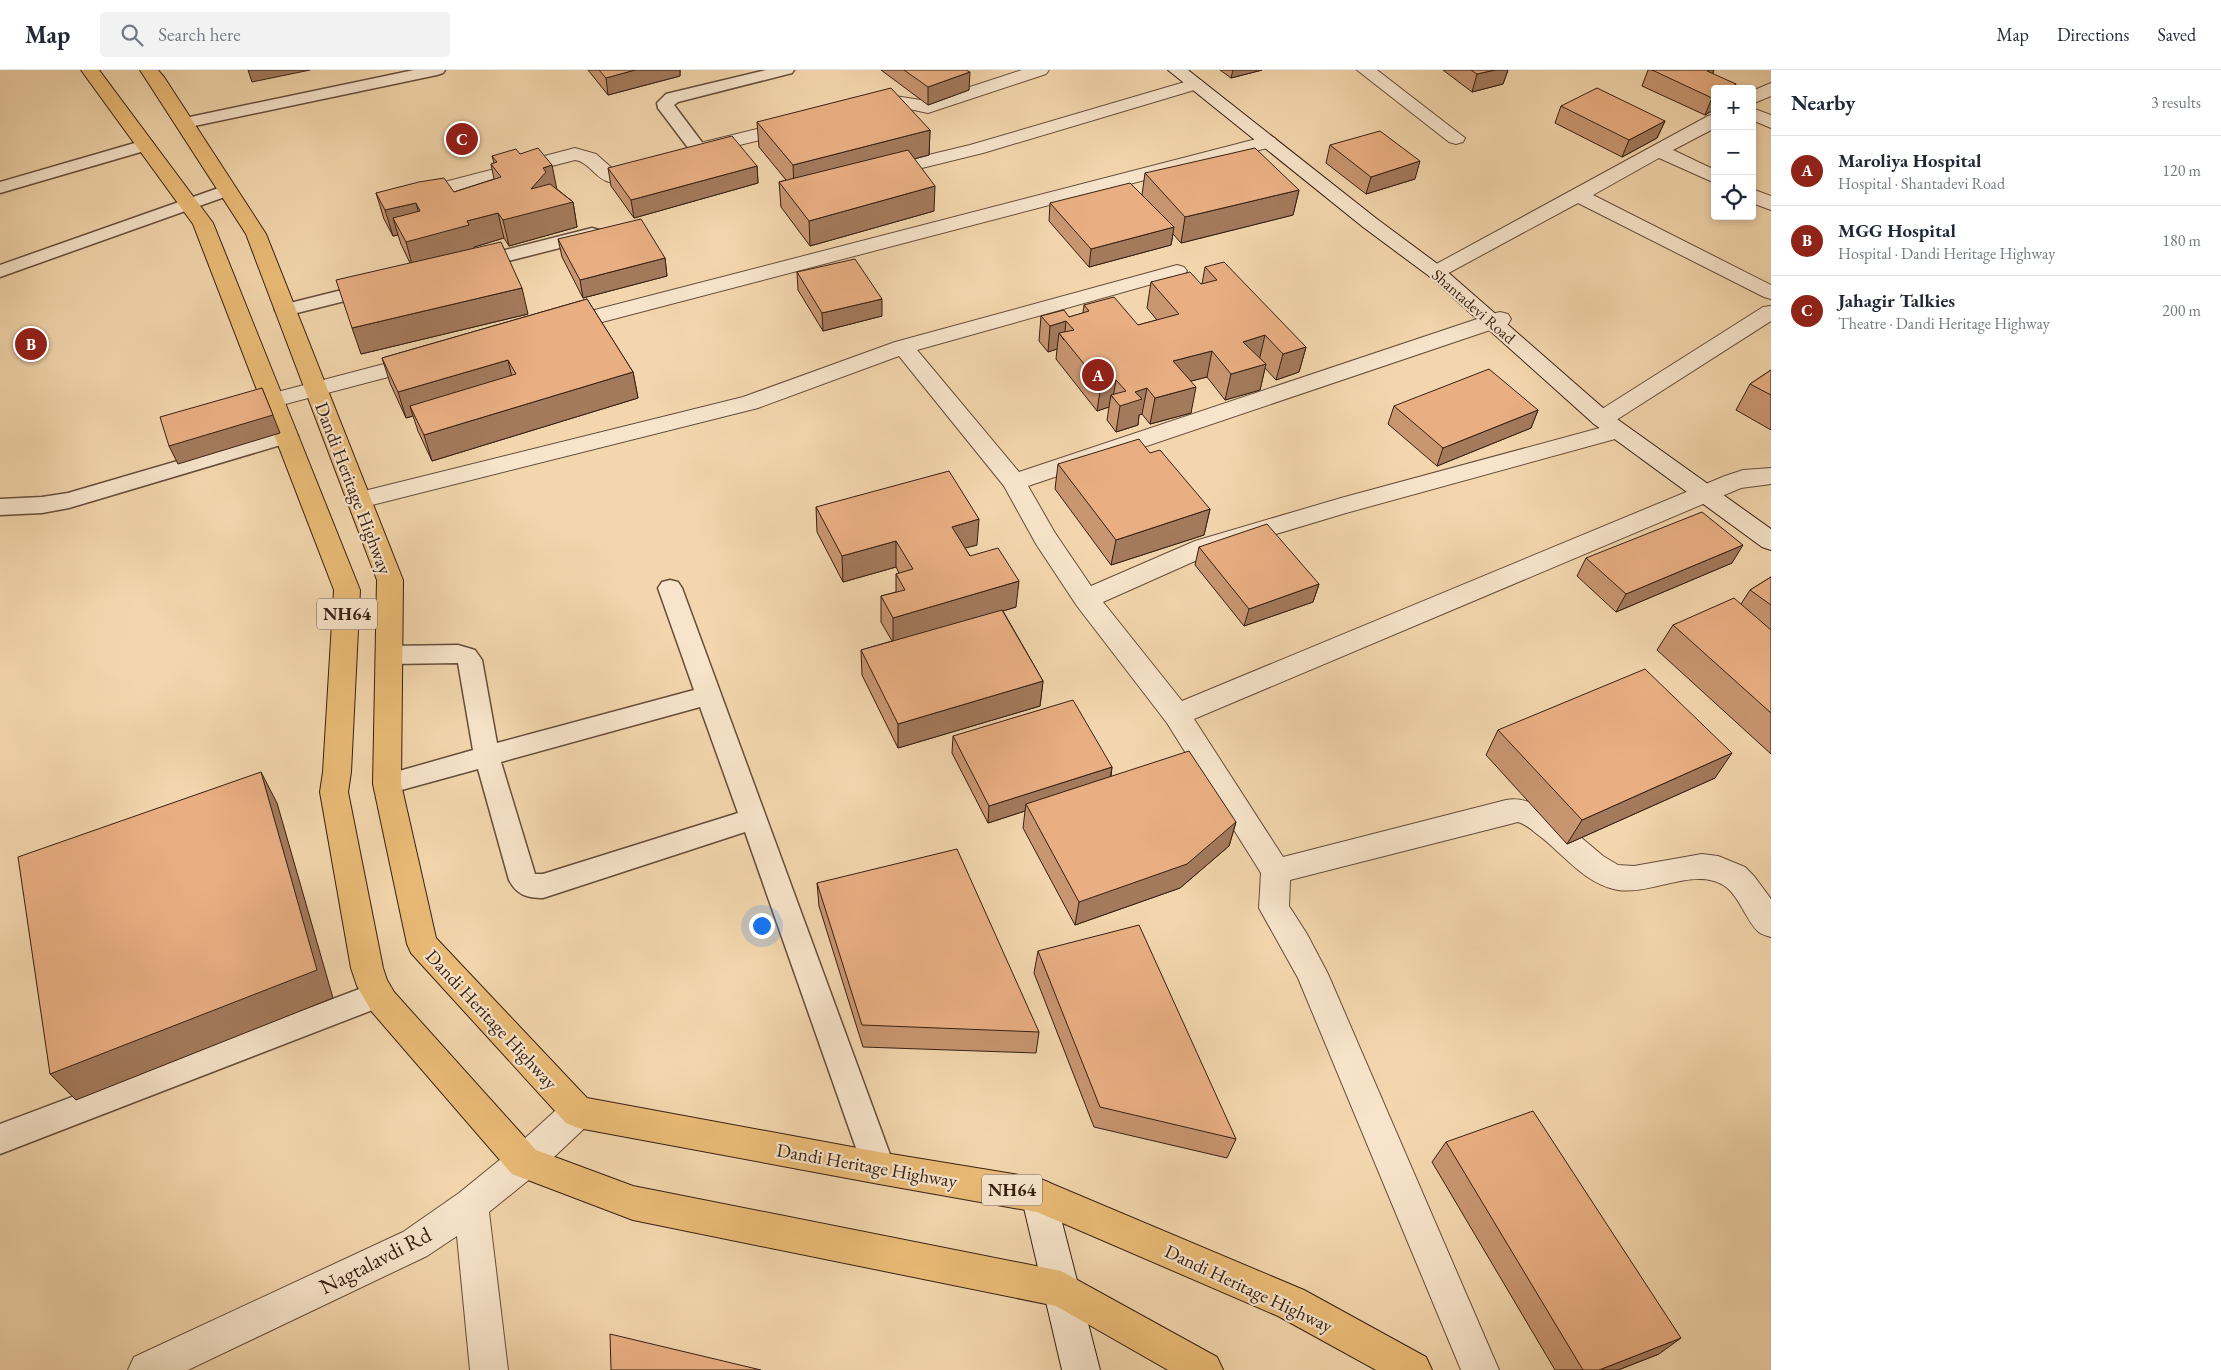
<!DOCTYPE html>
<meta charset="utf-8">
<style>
body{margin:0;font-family:"EB Garamond",serif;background:#f2f2f3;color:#1f2937}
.controls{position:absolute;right:15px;top:15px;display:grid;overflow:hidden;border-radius:5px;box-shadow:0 2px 8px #0003}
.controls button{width:45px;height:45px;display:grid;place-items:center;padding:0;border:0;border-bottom:1px solid #e0e1e3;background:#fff;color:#1f2937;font:25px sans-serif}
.you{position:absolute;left:761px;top:855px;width:18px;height:18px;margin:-12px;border:4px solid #fff;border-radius:50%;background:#1a73e8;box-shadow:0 0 0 8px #1a73e833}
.badge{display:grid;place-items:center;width:32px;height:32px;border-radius:50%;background:#8f2418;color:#fff;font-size:16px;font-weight:700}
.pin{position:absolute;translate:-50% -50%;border:2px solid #fff;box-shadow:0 1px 5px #0006}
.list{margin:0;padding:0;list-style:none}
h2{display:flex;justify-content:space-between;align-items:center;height:65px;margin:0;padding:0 20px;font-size:21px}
h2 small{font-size:16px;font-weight:400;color:#747a83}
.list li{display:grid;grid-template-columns:32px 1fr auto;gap:15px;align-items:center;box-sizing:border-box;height:70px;padding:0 20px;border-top:1px solid #e0e1e3}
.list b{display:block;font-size:19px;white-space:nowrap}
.list p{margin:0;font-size:16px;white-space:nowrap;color:#747a83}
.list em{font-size:16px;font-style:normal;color:#747a83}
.icon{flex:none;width:28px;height:28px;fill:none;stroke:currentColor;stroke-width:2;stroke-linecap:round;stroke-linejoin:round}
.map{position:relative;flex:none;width:1771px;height:1300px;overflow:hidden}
header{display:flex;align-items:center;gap:30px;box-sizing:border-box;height:70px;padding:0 25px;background:#fff;border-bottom:1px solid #e0e1e3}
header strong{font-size:24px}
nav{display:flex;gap:28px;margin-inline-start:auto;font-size:18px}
.search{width:350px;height:45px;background:#f2f2f3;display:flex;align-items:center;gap:12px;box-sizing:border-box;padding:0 18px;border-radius:5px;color:#747a83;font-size:19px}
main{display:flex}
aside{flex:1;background:#fff}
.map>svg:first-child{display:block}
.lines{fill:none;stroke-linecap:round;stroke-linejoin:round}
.lane-casing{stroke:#654d3a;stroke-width:3}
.street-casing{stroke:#654d3a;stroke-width:2}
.secondary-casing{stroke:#361f13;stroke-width:2}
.highway-casing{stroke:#361f13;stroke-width:2}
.lane{fill:#f7e4ca;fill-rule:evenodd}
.street{fill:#f7e4ca;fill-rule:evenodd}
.secondary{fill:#f7e4ca;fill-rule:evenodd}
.highway{fill:#eabb76;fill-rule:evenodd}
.wall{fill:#c89671;stroke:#361f13}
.shaded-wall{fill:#a37a5c;stroke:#361f13}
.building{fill:#e9af83;stroke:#361f13}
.labels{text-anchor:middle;stroke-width:4.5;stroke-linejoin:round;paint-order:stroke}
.far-street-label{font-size:16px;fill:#361f13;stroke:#f7e4ca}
.shield{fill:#f7e4ca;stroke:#705a4a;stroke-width:1}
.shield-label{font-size:18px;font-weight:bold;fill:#361f13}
.street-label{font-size:19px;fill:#361f13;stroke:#f7e4ca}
.near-street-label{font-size:22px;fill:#361f13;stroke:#f7e4ca}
</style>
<header>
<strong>Map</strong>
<div class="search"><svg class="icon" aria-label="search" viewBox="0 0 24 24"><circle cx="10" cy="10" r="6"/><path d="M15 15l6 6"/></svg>Search here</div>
<nav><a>Map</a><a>Directions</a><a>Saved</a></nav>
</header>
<main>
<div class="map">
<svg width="1771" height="1300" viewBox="0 0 1771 1300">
<rect width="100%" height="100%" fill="#f3d6ad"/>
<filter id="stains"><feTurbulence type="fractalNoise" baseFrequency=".004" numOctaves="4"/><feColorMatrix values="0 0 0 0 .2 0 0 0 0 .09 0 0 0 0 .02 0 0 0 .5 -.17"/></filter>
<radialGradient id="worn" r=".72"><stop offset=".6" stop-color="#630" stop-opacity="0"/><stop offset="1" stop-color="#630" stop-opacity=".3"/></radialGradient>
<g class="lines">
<defs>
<path id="lane" d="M414,0h31l-2,3 -6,2 -252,53 -6,-1 -2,-4 2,-4 6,-1z
M766,0h28l-2,3 -114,29 -4,3 33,44 -3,4h-12l-34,-45 -1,-5 9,-9z
M145,70l6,1 3,4 -3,4 -151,44v-11z
M227,115l6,1 3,4 -3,4 -233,83v-12z
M592,158l7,2 2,4 -2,4 -126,32 -7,-2 -2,-4 2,-4z
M374,212l7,2 3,4 -3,4 -96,24 -7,-2 -3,-4 3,-4z
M287,359l7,2 4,5 -4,5 -225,67 -27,5 -42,2v-16l42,-2 26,-4z
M670,510l8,2 4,6 213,580 -5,11 -11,4 -11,-4 -5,-11 -118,-336 -202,66c-16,0 -26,-3 -34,-18l-31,-111 -91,25 -9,-3 -4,-7 4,-7 95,-27 -15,-87 -69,1 -9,-3 -3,-6 3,-6 9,-3 69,-1 17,5 7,10 15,83 197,-53 -36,-102 4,-6zM700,637l38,106 -195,61h-8l-34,-112z
M378,912l10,4 4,9 -4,9 -388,150v-30z"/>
<path id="street" d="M1022,0h27l-3,4 -118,39 -33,-7 -28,8 -7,-2 -2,-4 2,-4 35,-8 32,5z
M1357,0h20l88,68 -2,4 -7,2 -7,-2z
M1195,9l6,1 3,4 -3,4 -218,65 -102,25 -7,-2 -3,-4 3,-4 96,-23z
M1771,13v13l-19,8v-13z
M1752,38l19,7v13l-19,-8z
M1715,44v14l-42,22 42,20v13l-56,-25 -66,37 178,90v14l-7,-2 -186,-94 -135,73 -7,2 -7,-2 -3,-4 3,-4 279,-152z
M793,50l7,2 2,4 -2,4 -101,25 -7,-2 -3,-4 3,-4z
M1268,66l7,2 2,4 -2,4 -715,187 -8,-2 -3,-5 3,-5z
M575,78l21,6 17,15 33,-9 7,2 3,4 -3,4 -44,12c-14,-4 -20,-20 -34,-22l-139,36 -7,-2 -3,-4 3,-4z
M1752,119l19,7v14l-19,-7z
M1177,195l7,2 3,4 -3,4 -267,75 102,122 473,-158 8,-2 8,2 3,5 -3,5 -480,162 27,47 36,53 104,-45 146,-43 277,-75 8,3 4,5 -4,5 -280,77 -133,40 -110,49 79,99 543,-225 18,-6 28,-2v16l-30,4 -547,231 89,138 223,-57c16,-3 31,4 45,12l52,44 15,9 16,1 68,-12 16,2 27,11 9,9 17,23v38c-3,-1 -8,-2 -11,-4 -13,-9 -20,-38 -37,-48 -28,-18 -73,10 -105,5 -34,-6 -55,-37 -81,-56 -6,-5 -12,-10 -19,-12l-228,58 -1,26 18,28 21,40 171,396h-38l-163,-392 -39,-70 2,-35 -94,-150 -90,-117 -41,-62 -32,-58 -105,-130 -141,52 -398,100 -9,-2 -3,-6 3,-6 9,-2 383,-95 152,-55z
M1771,236v15l-161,103 -8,2 -8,-2 -4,-5 4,-5 169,-107z
M422,284l8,2 3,5 -3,5 -156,41 -8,-2 -3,-5 3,-5z
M578,1026l12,5 5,11 -5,11 -54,51 -47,38 19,158h-38l-13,-134 -30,20 -239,114h-60l6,-13 269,-125 56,-39 53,-43 54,-49z"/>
<path id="secondary" d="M1168,0h20l189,149 66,49 167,146 161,115v21l-9,-3 -168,-123 -165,-148 -66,-49z
M1038,1108l12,5 5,12 45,175h-38l-41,-175 5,-12z"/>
<path id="highway" d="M81,0h18l114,153 147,367 -9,182 -3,20 35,176 4,12 7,12 142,158 97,36 428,85 156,86 6,13h-55l-112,-64 -423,-86 -121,-46 -140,-162 -15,-26 -6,-18 -31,-176 3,-20 11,-182 -141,-366z
M140,0h18l6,7 102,157 137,346 -2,204 35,154 151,160 292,54 159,26 266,112 122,67 6,13h-56l-98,-54 -241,-104 -158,-28 -301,-56 -12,-5 -155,-170 -4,-9 -34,-160 4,-204 -131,-346z"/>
</defs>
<use href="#lane" class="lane-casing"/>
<use href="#street" class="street-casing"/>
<use href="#secondary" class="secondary-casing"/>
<use href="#highway" class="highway-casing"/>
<use href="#lane" class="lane"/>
<use href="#street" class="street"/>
<use href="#secondary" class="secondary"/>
<use href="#highway" class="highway"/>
</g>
<path class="wall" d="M588,0h92v6l-72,19z
M881,0h85l3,20 -41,15z
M1220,0h42l-31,8z
M1443,0h65l-5,14 -31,8z
M1648,0h66l-1,3 2,36 -10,6 -63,-29z
M1561,36l104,15 -8,17 -35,19 -67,-34z
M757,52l173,8 -1,25 -15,4 20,52 -124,35 -29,-39 -2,-25 7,-2 -27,-33z
M1330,75l85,34 -49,15 -40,-31z
M520,84l37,35 16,13 4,25 -68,19 -5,-8 -30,9v1l54,66 -167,40 49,-91 -9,-19 -3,-9 -5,1 -9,-17 -8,-26 78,-1 40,-13 -3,-15 3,-1 -2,-7z
M757,96l1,17 -124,35 -23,-32 -3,-18z
M1145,103l154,17 -6,25 -112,28 -8,-9 -2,11 -82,22 -40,-46 1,-18 92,-8z
M558,169l107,19 2,18 -84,22 -21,-41z
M1205,197l101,80 -7,25 -23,8 -11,-12 -5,22 -35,10 -18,-23 -16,4v32l-41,11 -8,-10 -3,1 -1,10 -22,7 -9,-12 2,-13 -12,4 -41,-52 1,-10 -9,3 -9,-11 2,-25 28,1 14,-4 1,-8 54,20 19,-5 -10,-12 4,-26 51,2z
M797,202l85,44 -59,15 -25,-41z
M587,229l46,73 5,26 -206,63 -14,-30 -5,-15 -7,2 -16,-35 -8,-25z
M1771,300v60l-35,-20 14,-26z
M1394,336l144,4 -7,18 -94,38 -49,-42z
M1150,383l60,56 -6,26 -93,30 -56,-76 3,-25z
M816,437l161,38 -12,3 5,8 46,51 -13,4 40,70 -3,25 -142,42 -36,-73 -1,-25 31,-9 -11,-19v-26l15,-4v-18l3,-1 -3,-6 -53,15 -26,-50z
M1199,477l120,37 -6,18 -69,24 -49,-61z
M1586,488l146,5 -116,49 -39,-36z
M1771,507v177l-114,-104 16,-25 68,-21 9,-14z
M1498,660l217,48 -148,66 -81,-89z
M953,666l159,31 -1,10 125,45 -7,24 -49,42 -105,37 -52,-97 2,-17 -37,12 -36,-70z
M817,813l222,149 -3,21 -173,-6 -44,-141z
M1038,881l198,188 -9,19 -133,-31 -60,-154z
M1446,1072l213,212 -41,16h-63l-123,-208z"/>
<path class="shaded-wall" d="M248,0h62l-58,12z
M635,0h45v6l-72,19 -2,-17z
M1233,0h29l-31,8z
M1495,0h13l-5,14 -31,8 5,-18z
M1709,0h5l-6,13 -1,-12z
M970,2l-1,18 -41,15v-18z
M1736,14l-2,5h-6z
M1715,26v13l-10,6 7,-17z
M1665,51l-8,17 -35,19 7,-17z
M930,60l-1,25 -135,35 -1,-25z
M1420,91l-5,18 -49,15 5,-17z
M552,95l5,25 16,12 4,25 -68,19 -6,-26 28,-31 12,-21z
M757,96l1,17 -124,35 -3,-18z
M935,116l-1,25 -124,35 -1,-25z
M1299,120l-6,25 -112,28 4,-26z
M416,133l7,25 -30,-10 5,17 -5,1 -8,-26z
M498,143l6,25 -30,9 1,4 -62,17 -7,-26 61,-21z
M1174,157l-3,18 -82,22 2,-18z
M665,188l2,18 -84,22 -3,-18z
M522,218l6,26 -167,40 -9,-26z
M882,229v17l-59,15 -1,-18z
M1066,251l-2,19 -5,-7 -2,16 -9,3 2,-26z
M1265,265l-6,26 -16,-19z
M1306,277l-7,25 -23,8 7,-26z
M1212,281l-5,26 -39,10 5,-26z
M508,290l6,26 -104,20 3,10 -7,2 -8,-26z
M1266,294l-6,26 -35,10 6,-26z
M633,302l5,26 -206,63 -8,-26z
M1116,310l-3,18 -2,-3 -2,12 -12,4 4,-26z
M1196,317l-5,26 -41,11 5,-26z
M262,318l18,45 -102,31 -9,-18z
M1147,318l-5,26 -3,1 -1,10 -22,7 4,-26 15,-14z
M1538,340l-7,18 -94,38 6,-18z
M1210,439l-6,26 -93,30 5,-25z
M979,449l-2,26 -27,7 2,-25z
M896,471v26l-53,15 -1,-26z
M1743,475l-11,18 -116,49 10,-18z
M1019,511l-3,26 -123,37v-26z
M1319,514l-6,18 -69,24 5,-17z
M1043,611l-3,25 -142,42v-24z
M1732,683l-17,25 -148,66 15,-24z
M1112,697l-3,17 -83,20 -1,7 -37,12 1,-17z
M261,702l16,31 56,195 -257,102 -26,-26z
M1236,752l-7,24 -49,42 -105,37 4,-23z
M1681,1268l-22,16 -41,16h-19z"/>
<path class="building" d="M599,0h36l-29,8z
M904,0h62l4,2 -42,15z
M1471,0h24l-18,4z
M1652,0h57l-2,1 29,13 -8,5h-13v7l-3,2z
M891,18l39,42 -137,35 -36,-43z
M1597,18l68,33 -36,19 -68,-34z
M1380,61l40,30 -49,16 -41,-32z
M732,66l25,30 -126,34 -23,-32z
M538,78l14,17 -9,3 3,4 -15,17 19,-5 23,18 -70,18 -5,-7 -31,8 2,4 -63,17 -13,-24 27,-7 -4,-8 -31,7 -9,-17 43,-11 25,-4 10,14 47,-15 -10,-13 6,-2 -5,-6 24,-7 4,5z
M1255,78l44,42 -114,27 -40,-44z
M908,80l27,36 -126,35 -30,-39z
M1130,113l44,44 -83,22 -41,-46z
M641,149l24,39 -85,22 -22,-41z
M501,172l21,46 -170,40 -16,-48z
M855,189l27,40 -60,14 -25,-41z
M1224,192l82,85 -23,7 -18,-19 -22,7 23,22 -35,10 -19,-23 -39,10 23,26 -41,11 -8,-10 -12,4 7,7 -22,7 -9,-11 15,-4 -10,-11 -15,5 -42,-52 15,-3 -8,-9 -16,5 -9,-10 23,-6 5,7 20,-6 -5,-6 30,-8 24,28 41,-11 -28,-32 39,-10 11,12 16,-4 -12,-13z
M587,229l46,73 -209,63 -14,-29 106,-32 -8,-14 -110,32 -16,-34z
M1489,299l49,41 -95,38 -49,-42z
M1771,300v25l-21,-11z
M262,318l11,27 -104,31 -9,-29z
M1139,369l11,14 10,-3 50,59 -94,31 -58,-76z
M949,401l30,48 -27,8 18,29 28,-8 21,33 -126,37 -12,-22 24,-6 -9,-16 17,-5 -17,-28 -54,15 -26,-49z
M1702,442l41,33 -117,49 -40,-36z
M1267,454l52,60 -70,25 -50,-62z
M1771,507v28l-21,-15z
M1734,528l37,32v83l-98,-88z
M1002,540l41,71 -145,43 -37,-74z
M1645,599l87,84 -150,67 -84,-90z
M1073,630l39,67 -123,39 -36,-70z
M1189,681l47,71 -49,42 -108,38 -53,-98z
M261,702l56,198 -267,104 -32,-217z
M957,779l82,183 -177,-7 -45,-142z
M1139,855l97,214 -136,-32 -62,-156z
M1533,1041l148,227 -82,32h-16l-137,-228z
M610,1264l151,36h-150z"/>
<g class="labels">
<g class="far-street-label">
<text transform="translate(1474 236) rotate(41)" y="6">Shantadevi Road</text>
</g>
<g class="shield">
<rect x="317" y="528.5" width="60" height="31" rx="4"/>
<rect x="982" y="1104.5" width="60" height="31" rx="4"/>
</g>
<g class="shield-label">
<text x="347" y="550">NH64</text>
<text x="1012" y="1126">NH64</text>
</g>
<g class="street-label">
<text transform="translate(354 418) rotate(69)" y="7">Dandi Heritage Highway</text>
<text transform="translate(492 949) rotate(47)" y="7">Dandi Heritage Highway</text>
<text transform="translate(867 1095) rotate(10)" y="7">Dandi Heritage Highway</text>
<text transform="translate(1249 1218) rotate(25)" y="7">Dandi Heritage Highway</text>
</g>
<g class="near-street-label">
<text transform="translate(375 1190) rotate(-27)" y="8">Nagtalavdi Rd</text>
</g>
</g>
<rect width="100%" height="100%" filter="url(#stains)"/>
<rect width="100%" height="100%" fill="url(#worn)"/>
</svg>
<div class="controls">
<button>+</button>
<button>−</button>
<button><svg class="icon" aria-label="locate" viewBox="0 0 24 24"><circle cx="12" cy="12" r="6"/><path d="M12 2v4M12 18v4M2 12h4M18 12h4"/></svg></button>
</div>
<div class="you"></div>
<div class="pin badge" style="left:1098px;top:305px">A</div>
<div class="pin badge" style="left:31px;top:274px">B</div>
<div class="pin badge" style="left:462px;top:69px">C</div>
</div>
<aside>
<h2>Nearby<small>3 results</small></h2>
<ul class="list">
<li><span class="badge">A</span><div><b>Maroliya Hospital</b><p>Hospital · Shantadevi Road</p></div><em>120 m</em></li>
<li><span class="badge">B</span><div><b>MGG Hospital</b><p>Hospital · Dandi Heritage Highway</p></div><em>180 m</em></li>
<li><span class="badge">C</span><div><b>Jahagir Talkies</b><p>Theatre · Dandi Heritage Highway</p></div><em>200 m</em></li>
</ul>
</aside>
</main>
